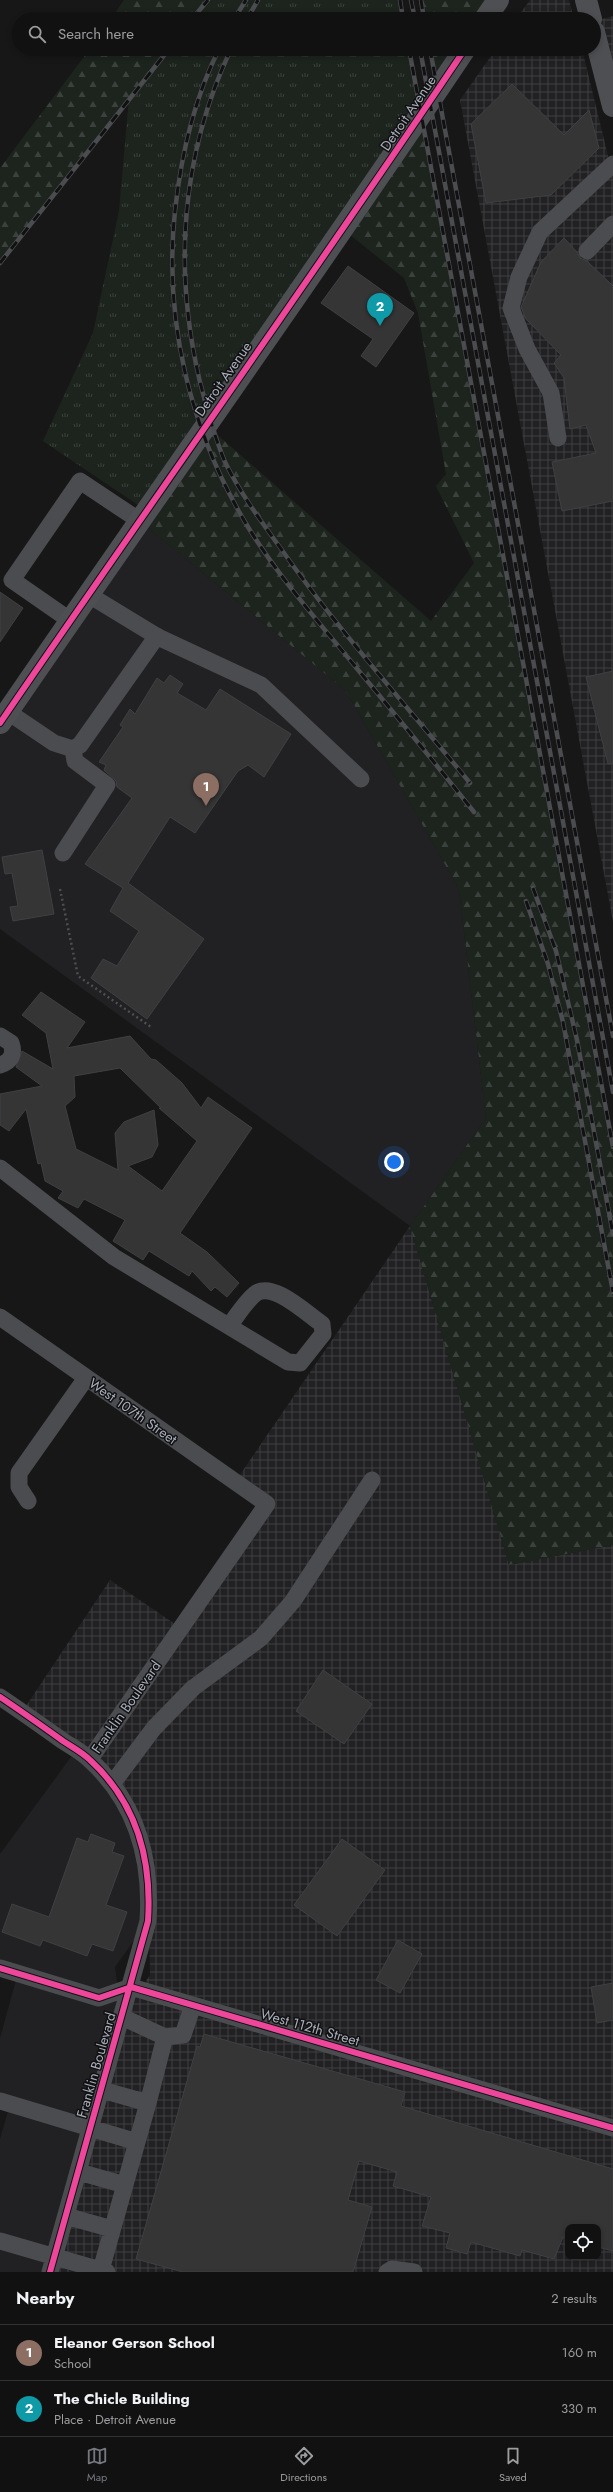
<!DOCTYPE html>
<meta charset="utf-8">
<style>
body{margin:0;font-family:Jost,sans-serif;background:#1a1a1a;color:#f1f3f6}
.controls{position:absolute;right:12px;bottom:12px;display:grid;overflow:hidden;border-radius:8px;box-shadow:0 2px 6px #0003}
.controls button{width:36px;height:36px;display:grid;place-items:center;padding:0;border:0;border-bottom:1px solid #303131;background:#111;color:#f1f3f6;font:20px sans-serif}
.you{position:absolute;left:394px;top:1162px;width:14px;height:14px;margin:-10px;border:3px solid #fff;border-radius:50%;background:#1a73e8;box-shadow:0 0 0 6px #1a73e833}
.badge{display:grid;place-items:center;width:26px;height:26px;border-radius:50%;background:#757880;color:#fff;font-size:13px;font-weight:700}
.pin{position:absolute;translate:-50% -33px;filter:drop-shadow(0 1px 2px #0008)}
.pin::after{content:'';position:absolute;top:21px;width:14px;height:12px;background:inherit;clip-path:polygon(0 0,100% 0,50% 100%)}
.list{margin:0;padding:0;list-style:none}
h2{display:flex;justify-content:space-between;align-items:center;height:52px;margin:0;padding:0 16px;font-size:17px}
h2 small{font-size:13px;font-weight:400;color:#9c9d9f}
.list li{display:grid;grid-template-columns:26px 1fr auto;gap:12px;align-items:center;box-sizing:border-box;height:56px;padding:0 16px;border-top:1px solid #303131}
.list b{display:block;font-size:15px;white-space:nowrap}
.list p{margin:0;font-size:13px;white-space:nowrap;color:#9c9d9f}
.list em{font-size:13px;font-style:normal;color:#9c9d9f}
.icon{flex:none;width:22px;height:22px;fill:none;stroke:currentColor;stroke-width:2;stroke-linecap:round;stroke-linejoin:round}
.map{position:relative;flex:none;width:613px;height:2272px;overflow:hidden}
.search{position:absolute;background:#111;box-shadow:0 2px 6px #0003;left:12px;right:12px;top:12px;height:44px;display:flex;align-items:center;gap:10px;box-sizing:border-box;padding:0 14px;border-radius:22px;color:#9c9d9f;font-size:15px}
.sheet{height:164px;background:#111}
nav{display:flex;justify-content:space-around;align-items:center;box-sizing:border-box;height:56px;border-top:1px solid #303131;background:#111;font-size:11px;color:#9c9d9f}
nav a{display:grid;justify-items:center;gap:2px}
nav .on{color:#757880}
.map>svg:first-child{display:block}
.built{fill:#212123}
.industrial{fill:url(#industrial-grid);fill-rule:evenodd}
.grass{fill:url(#grass-tufts)}
.forest{fill:url(#forest-firs)}
.building{fill:#353536;stroke:#3f4043;fill-rule:evenodd}
.lines{fill:none;stroke-linecap:round;stroke-linejoin:round}
.path{stroke:#4d4e52;stroke-width:2.5;stroke-dasharray:2 3;stroke-linecap:butt}
.minor{stroke:#4b4c50;stroke-width:17}
.major{stroke:#4d4f52;stroke-width:22}
.rail-casing{stroke:#4b4c4f;stroke-width:4.5}
.rail{stroke:#111113;stroke-width:3;stroke-dasharray:9;stroke-linecap:butt}
.cycleway-casing{stroke:#111113;stroke-width:8}
.cycleway{stroke:#ed469a;stroke-width:6}
.labels{text-anchor:middle;stroke-width:3;stroke-linejoin:round;paint-order:stroke}
.street-label{font-size:14px;fill:#a8adb8;stroke:#111113}
</style>
<div class="map">
<svg width="613" height="2272" viewBox="0 0 613 2272">
<defs>
<pattern id="industrial-grid" width="8" height="8" patternUnits="userSpaceOnUse"><rect width="8" height="8" fill="#212123"/><path d="M0 4h8M4 0v8" fill="none" stroke="#3e3f41"/></pattern>
<pattern id="grass-tufts" width="24" height="20" patternUnits="userSpaceOnUse"><rect width="24" height="20" fill="#1d241e"/><path d="M3 7l-1-3M5 7V3M7 7l1-3M15 17l-1-3M17 17v-4M19 17l1-3" fill="none" stroke="#3b413d"/></pattern>
<pattern id="forest-firs" width="22" height="20" patternUnits="userSpaceOnUse"><rect width="22" height="20" fill="#1d241e"/><path d="M5 1l3.5 6h-7zM16 11l3.5 6h-7z" fill="#3b413d"/></pattern>
</defs>
<rect width="100%" height="100%" fill="#171717"/>
<path class="built" d="M140,521l206,170 113,198 27,229 -76,108 -410,-297v-206z
M76,1750l52,60 20,111 -33,46 7,50 -72,255h-50v-133l10,-35 -10,-3v-63l18,-65 -18,-5v-114z"/>
<path class="industrial" d="M530,0h39l5,19h-58z
M613,16v89l-19,-84z
M496,49h86l31,127v746l-153,-822z
M410,1226l99,339 104,-20v727h-563l72,-255 28,-42 -2,-105 -36,-86 -90,-72 88,-132 71,48 86,-124 -32,-22zM568,2227h30v30h-30z"/>
<path class="grass" d="M208,0h192l3,19h-211z
M169,49h240l11,67 -273,395 -104,-70 50,-108 26,-122 10,-113z"/>
<path class="forest" d="M124,0h84l-15,19h-82z
M421,0h77l-13,19h-61z
M90,49h80l-170,215v-96z
M430,49h35l-28,41 -7,-40z
M420,116l193,1032v397l-104,20 -99,-339 76,-108 -27,-229 -113,-198 -206,-170 66,-96 225,196 43,-58 -38,-77 10,-12 -28,-161 -14,-35 -60,-48z"/>
<path class="building" d="M512,84l52,51 25,-25 10,38 -48,47 -65,8 -15,-79z
M564,238l13,14 3,6 7,3 26,25v215l-51,10 -10,-49 44,-9 -10,-28 -16,4 -6,-51 -10,-15 7,-8 -35,-36 -5,-12 20,-45z
M348,266l66,47 -38,54 -15,-11 12,-17 -52,-36z
M0,592l23,16 -23,34z
M613,671v92l-5,1 -22,-87z
M170,675l13,9 -6,9 29,17 14,-21 71,45 -27,43 -16,-12 -10,6 -43,62 -25,-16 -42,66 76,56 -57,80 -56,-41 12,-19 14,7 22,-35 -29,-20 13,-23 -38,-24 47,-66 -15,-11 -1,-6 -12,-11 2,-5 -7,-3 24,-35 -3,-2 10,-16 5,5 22,-36 7,5z
M42,850l12,64 -41,7 -3,-14 8,-1 -6,-33 -7,1 -3,-17z
M41,992l44,30 -18,26 63,-12 21,23 5,1 26,23 19,25 7,-11 44,31 -72,105 27,19 32,31 -12,14 -12,-10 -4,4 -19,-20 -3,5 -40,-25 -6,9 -30,-19 12,-21 -41,-21 -6,9 -20,-10 5,-7 -18,-10 -4,-18 -3,1 -12,-55 -17,22 -9,-6v-31l42,-8 -26,-19 6,-16 31,18 -7,-36 -24,-18zM120,1068l41,40h-2l38,33 -35,50 -34,-25 24,-9 6,-12 -4,-35 -30,12 -9,11 3,37 -42,-21 -11,-43 10,-9 -1,-21z
M323,1670l49,34 -28,40 -48,-33z
M91,1834l24,9 -3,9 12,4 -18,49 21,7 -14,39 -21,-7 -5,12 -44,-16 -3,6 -38,-14 10,-28 37,13 28,-79 11,4z
M342,1839l43,31 -48,66 -43,-31z
M398,1940l24,14 -22,39 -24,-13z
M613,1983v37l-16,3 -6,-36z
M204,2034l201,58 -4,14 212,63v82l-15,-4v-20h-30v11l-5,-1 -9,22 -32,-9 -2,6 -49,-14 -4,12 -21,-6 4,-15 -28,-7 9,-29 -38,-11 4,-14 -38,-11 -11,39 24,7 -19,65h-170l-47,-13 61,-213 3,1z"/>
<g class="lines">
<path class="path" d="M60,889l18,87 73,51"/>
<path class="minor" d="M587,251l26,-27
M558,438l-7,-45 -24,-44 -16,-41 8,-31 21,-45 73,-68
M89,595l69,42 103,48 100,94
M71,621l-59,-41 68,-99 60,40
M8,712l46,31 19,6 7,-4 77,-109
M63,853l44,-68 -32,-24 -2,-12
M0,1036l11,7c4,11 0,19 -11,22
M0,1168l114,89 174,105 12,1 23,-29 -1,-10c-15,-10 -50,-44 -67,-30 -10,8 -18,22 -26,32
M0,1317l267,187 -177,255
M28,1501l-9,-14v-14l67,-95
M0,1697c21,14 42,29 63,44 9,6 19,11 27,19 47,43 62,100 58,161l-98,351
M112,1784l42,-56 39,-40 68,-50 32,-37 79,-121
M0,1968l99,30 32,-11 482,141
M122,2017l43,20 -17,66
M165,2037l18,-2 10,-30
M0,2101l137,41
M79,2172l46,13
M66,2216l46,13
M0,2241l107,31
M101,2270l47,-167 -46,-13
M387,2272l5,-3 22,3"/>
<path class="major" d="M586,0l5,19
M485,19l13,-19
M594,32l19,74
M0,723c154,-225 313,-447 465,-674"/>
<defs>
<path id="rail" d="M400,0l3,19
M411,0l4,19
M421,0l3,19
M192,19l16,-19
M234,19l12,-19
M247,19l11,-19
M219,49c-25,50 -38,107 -44,162 -12,110 16,222 73,316 30,49 69,93 106,138 40,48 81,98 120,147
M231,49c-50,106 -58,220 -31,333 7,27 14,54 25,80 14,29 35,58 54,84 58,83 127,159 191,237
M409,49l204,1098
M420,49l193,1043
M430,49l183,987
M0,263l169,-214
M533,888l23,63 21,89 36,194
M526,901l22,63 15,58 50,270"/>
</defs>
<use href="#rail" class="rail-casing"/>
<use href="#rail" class="rail"/>
<defs>
<path id="cycleway" d="M0,723c154,-225 313,-447 465,-674
M0,1697c21,14 42,29 63,44 9,6 19,11 27,19 47,43 62,100 58,161l-98,351
M0,1968l99,30 32,-11 482,141"/>
</defs>
<use href="#cycleway" class="cycleway-casing"/>
<use href="#cycleway" class="cycleway"/>
</g>
<g class="labels">
<g class="street-label">
<text transform="translate(408 113) rotate(-56)" y="5">Detroit Avenue</text>
<text transform="translate(223 379) rotate(-55)" y="5">Detroit Avenue</text>
<text transform="translate(133 1411) rotate(35)" y="5">West 107th Street</text>
<text transform="translate(126 1707) rotate(-55)" y="5">Franklin Boulevard</text>
<text transform="translate(310 2027) rotate(16)" y="5">West 112th Street</text>
<text transform="translate(96 2065) rotate(-74)" y="5">Franklin Boulevard</text>
</g>
</g>
</svg>
<div class="controls">
<button><svg class="icon" aria-label="locate" viewBox="0 0 24 24"><circle cx="12" cy="12" r="6"/><path d="M12 2v4M12 18v4M2 12h4M18 12h4"/></svg></button>
</div>
<div class="you"></div>
<div class="pin badge" style="left:206px;top:806px;background:#8d6e63">1</div>
<div class="pin badge" style="left:380px;top:326px;background:#0f9aa8">2</div>
<div class="search"><svg class="icon" aria-label="search" viewBox="0 0 24 24"><circle cx="10" cy="10" r="6"/><path d="M15 15l6 6"/></svg>Search here</div>
</div>
<section class="sheet">
<h2>Nearby<small>2 results</small></h2>
<ul class="list">
<li><span class="badge" style="background:#8d6e63">1</span><div><b>Eleanor Gerson School</b><p>School</p></div><em>160 m</em></li>
<li><span class="badge" style="background:#0f9aa8">2</span><div><b>The Chicle Building</b><p>Place · Detroit Avenue</p></div><em>330 m</em></li>
</ul>
</section>
<nav>
<a class="on"><svg class="icon" aria-label="map" viewBox="0 0 24 24"><path d="M3 6l6-2 6 2 6-2v14l-6 2-6-2-6 2zM9 4v14M15 6v14"/></svg>Map</a>
<a><svg class="icon" aria-label="directions" viewBox="0 0 24 24"><path d="M12 3l9 9-9 9-9-9zM9 14v-3h6M13 9l2 2-2 2"/></svg>Directions</a>
<a><svg class="icon" aria-label="saved" viewBox="0 0 24 24"><path d="M7 4h10v16l-5-4-5 4z"/></svg>Saved</a>
</nav>
